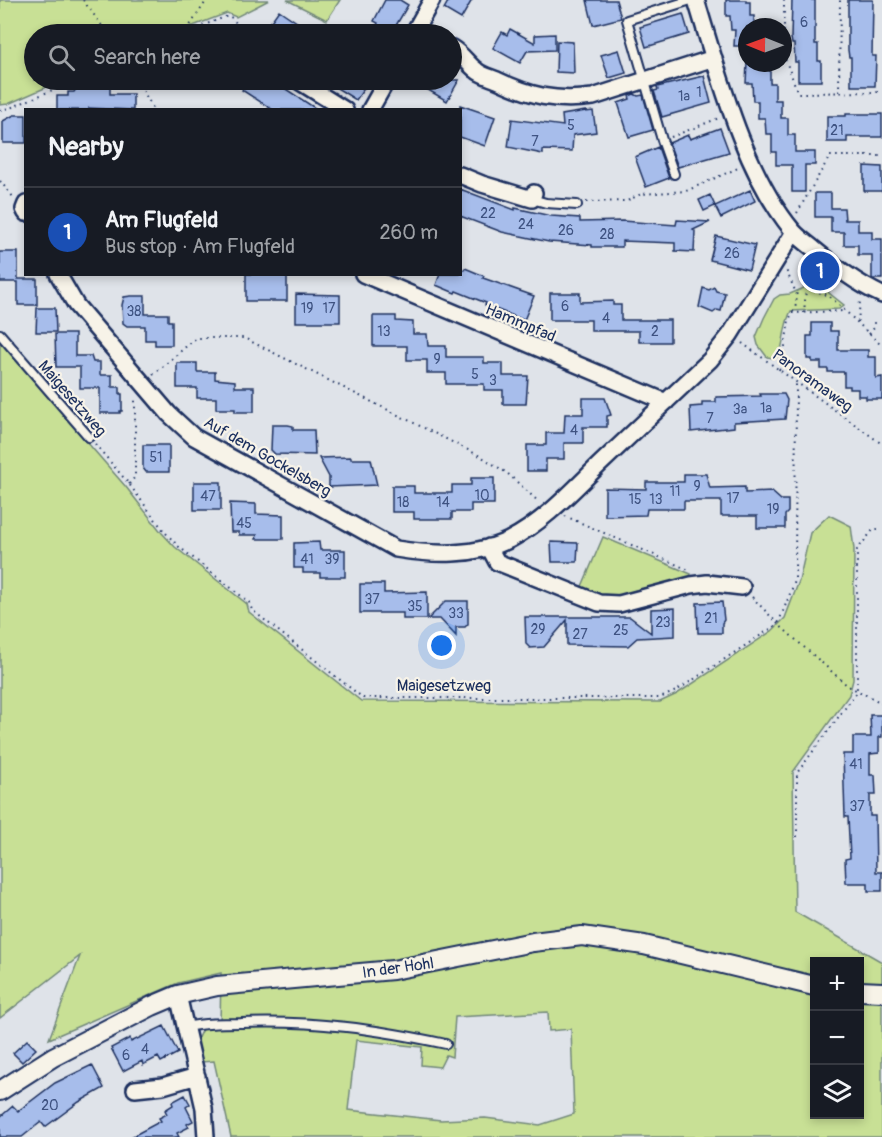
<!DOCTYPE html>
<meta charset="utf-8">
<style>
body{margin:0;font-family:Pangolin,sans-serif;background:#242831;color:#f1f3f6}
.controls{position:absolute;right:18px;bottom:18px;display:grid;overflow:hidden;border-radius:0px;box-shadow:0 3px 9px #0003}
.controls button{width:54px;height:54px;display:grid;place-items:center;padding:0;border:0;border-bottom:2px solid #363941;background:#171b24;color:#f1f3f6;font:30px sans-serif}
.compass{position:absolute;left:738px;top:18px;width:54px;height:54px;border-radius:50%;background:#171b24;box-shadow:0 3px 9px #0003;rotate:271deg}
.you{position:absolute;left:442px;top:646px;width:21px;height:21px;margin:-15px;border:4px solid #fff;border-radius:50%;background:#1a73e8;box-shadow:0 0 0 9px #1a73e833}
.badge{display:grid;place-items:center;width:39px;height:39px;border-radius:50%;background:#c8321e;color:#fff;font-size:20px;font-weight:700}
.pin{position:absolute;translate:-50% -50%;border:3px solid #fff;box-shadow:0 2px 6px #0006}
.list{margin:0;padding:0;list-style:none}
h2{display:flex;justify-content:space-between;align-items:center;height:78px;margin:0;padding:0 24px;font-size:26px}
h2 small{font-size:20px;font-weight:400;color:#9ea1a6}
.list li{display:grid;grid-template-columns:39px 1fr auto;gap:18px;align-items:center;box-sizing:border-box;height:90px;padding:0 24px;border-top:2px solid #363941}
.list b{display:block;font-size:22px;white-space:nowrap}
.list p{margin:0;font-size:20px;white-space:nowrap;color:#9ea1a6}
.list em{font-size:20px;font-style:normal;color:#9ea1a6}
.icon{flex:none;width:33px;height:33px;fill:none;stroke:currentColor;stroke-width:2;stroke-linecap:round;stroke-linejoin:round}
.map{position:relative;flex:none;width:882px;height:1137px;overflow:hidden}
.search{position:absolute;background:#171b24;box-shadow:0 3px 9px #0003;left:24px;top:24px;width:438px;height:66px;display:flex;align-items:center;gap:15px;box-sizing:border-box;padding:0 21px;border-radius:33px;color:#9ea1a6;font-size:22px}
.panel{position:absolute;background:#171b24;box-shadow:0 3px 9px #0003;left:24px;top:108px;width:438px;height:168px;border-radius:0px}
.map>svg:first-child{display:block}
.green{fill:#c8e095;stroke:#72887a;stroke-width:1.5;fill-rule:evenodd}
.building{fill:#a7bdeb;stroke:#1b2f5e;stroke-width:1.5}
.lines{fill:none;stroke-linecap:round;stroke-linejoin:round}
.service-casing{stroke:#1b2f5e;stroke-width:12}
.minor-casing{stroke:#1b2f5e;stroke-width:20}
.tertiary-casing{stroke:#1b2f5e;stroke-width:22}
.path{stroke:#1b2f5e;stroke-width:2;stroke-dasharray:1.5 4.5;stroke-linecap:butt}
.service{stroke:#f7f3e8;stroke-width:8}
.minor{stroke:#f7f3e8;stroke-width:15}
.tertiary{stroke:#f7f3e8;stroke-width:18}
.labels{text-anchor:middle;stroke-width:4.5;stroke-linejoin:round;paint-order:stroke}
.number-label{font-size:14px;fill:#3e5281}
.street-label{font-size:16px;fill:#1b2f5e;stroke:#f7f3e8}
</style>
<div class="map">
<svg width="882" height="1137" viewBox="0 0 882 1137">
<rect width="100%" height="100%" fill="#dfe3e9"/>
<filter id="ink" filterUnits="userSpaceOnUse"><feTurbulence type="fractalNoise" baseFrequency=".0167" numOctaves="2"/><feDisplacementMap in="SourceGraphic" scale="12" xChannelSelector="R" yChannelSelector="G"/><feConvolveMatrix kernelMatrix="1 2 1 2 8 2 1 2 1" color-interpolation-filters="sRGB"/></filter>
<g filter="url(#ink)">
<path class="green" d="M0,0h269l-33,17 -9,-4 -55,21h-138v46h29l-55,24 -8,1z
M287,0h53l-13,20z
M809,269l17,12 3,12 15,12 -5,4 -48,2c-8,15 -6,30 -12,45l-5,2 -7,-1 -9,-12 -2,-8 8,-19 10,-19 6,-4 10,-1 14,-6 -1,-5z
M0,342l126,145 36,46 13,14 72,57 2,8 112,89 299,1 17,-8 95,-63 13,-13 14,-37 11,-48 19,-18 22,11 3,23 -1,131 -4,15 -56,77 2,140 87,50v175h-651l-17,-76 -13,1 -5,-20 6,-13 18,-4 1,-52 -43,10 -129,56 31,-83 -80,62zM814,962h46v152h-46zM548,1012l1,19 22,-2 3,85 -34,11 -55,-7 -44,2 -93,-10 8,-70 66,7 -1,18 19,2 6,-12 6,2 3,-40z
M603,537l88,37 -1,5 -57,12 -3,6 -29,2 -21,-8z"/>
<path class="building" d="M385,0h15l8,5 -17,29h-4l-11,-6 2,-5 -4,-2z
M449,0h23l-11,19 -17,-10z
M587,0h29l5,18 -28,7z
M726,0h20v2h4v14h4v11h-7v19h-13l1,-16h-4l-1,-14h-4z
M792,0h23v44h3v17h3v20h-23v-19h-3l-1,-18h-2l-1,-6z
M848,0h25l-1,56h4l-1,30h-24v-29h-2l-1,-7z
M279,10l25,17 -5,7h-37z
M683,14l6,20 -43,13 -6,-20z
M510,29l25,14v-8l20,-1v16l-28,1 -7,12 -27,-15 9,-16 5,3z
M557,41l16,1 1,31 -18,-1z
M619,50l7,23 -17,5 -8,-23z
M747,63l23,2v18h5v17h6v18h7v17h7v17h20v13h-10v27h-13v-27h-16v-13h-4v-18h-6l-1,-16h-7v-17h-5l-1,-18h-6z
M704,76l7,27 -49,14 -8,-26 4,-1 -1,-3z
M249,80h23l46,30h-45l-31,-20z
M324,80h46l-14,20z
M411,80h48l-12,21z
M89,81h21v13h23v16l-44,-2v2h-32v-14h11v-4h6l4,-6h11z
M634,94l4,2 5,-1 10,35 -24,7 -11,-34 12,-4 -1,-3z
M460,105l35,12 -10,29 -25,-9z
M586,111v1l7,-1 3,21 -23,3 -1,16 -29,-1v4l-35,-7 4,-28 51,7 -1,-11z
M846,114h36v23h-35v5h-20v-26h19z
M14,115h12v28h-23v-22z
M720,128l9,24 -51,15 -9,-24 19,-8 2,4z
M658,147l11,31 -23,9 -11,-30z
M864,166l18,1v24h-18z
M460,189l55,21v-2l36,8 29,2v4l42,-1 54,4 1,-5 33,2 -17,8 2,1 -1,21 -19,-1v-8l-53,-2v6h-30v-2l-43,-3 -47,-10 -42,-16z
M750,190l5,11 -34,17 -6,-12z
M815,193h16v15h13l1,12h13v11h14v8h10v40h-10v-24h-14v-10h-14v-13h-13v-15h-16z
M710,195l5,11 -11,5 -5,-11z
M716,236l39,9 -6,25 -39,-10z
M0,252h18v27h19v26h-19v-23h-18z
M460,268l4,2 1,-2 19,8 -1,2 51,18 -10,24 -39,-15 1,-2 -30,-12 -1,2 -19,-8 4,-11h20z
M246,274h41v27h-41z
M714,287l2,4 9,2 -4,18 -4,-1 -4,3 -14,-6 4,-19 6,2z
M550,293h30v9l33,-1v4h8v15h49v22h-31v-11h-48v-11h-41z
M296,294l44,1v27h-44z
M131,296h14v18h23v7h4v24h-17v-5h-10v-14h-18l-4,-3 -1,-18 2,-8z
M37,308h18l1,24h-20z
M373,316h23v5l17,1v12h14l1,12h18v11h38v6h19v13h25l-2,28h-23v-14h-19v-6h-38v-11h-19v-13h-20v-14h-34z
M812,323h18v8h8v19h30v7h8v21l6,-1v22h-16v-3h-8v-7h-8v-3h-6v-14h-16v-3h-7v-7h-9v-3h-5v-23h5z
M55,334h20v22h16l2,6h7v13h12v12h8v7h2v17h-2v2h-20v-25h-20v-21h-24z
M177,363h20v9h18v7l20,2v6h19v25h-19v-3h-19v-11h-19v-10h-20z
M760,394h24l3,6 -2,19 -51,3v5l-43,5 -1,-25 12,-1v-4h14v-5l45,-1z
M583,398h22l6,17 -4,1v11h-24v16h-19v16h-18v12h-19v-26h19v-12h18l1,-19h18z
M272,425h16l5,1v4h21l1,25 -40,-1 -4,-4z
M143,445h26v27h-23l-3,-4z
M351,457v2h20l6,26 -48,2v-10l-10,-19z
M684,474h22l4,14 35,-1v6l27,-1 9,8h7v12l-3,3v13h-28v-12h-36v-15h-37v8h-37l-1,6 -41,1v-28l41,1v-7h38z
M471,478h23v26h-23v8h-19v7h-38v-7h-22v-26h22v7h38v-8h19z
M194,482h27v28h-27z
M230,503l26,1v10l27,1v24h-27l1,-4h-18v-3h-8z
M319,542l1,8h25v27h-25v-4h-17v-5h-9v-25z
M551,542l27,1 -1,19h-25z
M360,584h24v9l43,-1v27h-24v-6h-43z
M446,601h22v23l-3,3h-9v9l-16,-17h-12z
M722,602l2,18 -2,3v10h-24l-1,-30z
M675,608v28l-38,2 -9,8 -61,-1v-25l-23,27 -14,1 -4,-4 -1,-27h105l21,16v-24z
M870,715h12v22h-3v16l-9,1v21h5l1,20h-6v21h5l1,56h6v19h-14v-8h-22l-1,-24 5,-1 -1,-20 -1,-21h-3l-2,-63h10v-17h18z
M164,1026l14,27 -17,9 -3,-5 -15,8 -1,-4 -19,10 -12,-23 19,-10 1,4z
M27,1040l9,9 -14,13 -9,-9z
M92,1065l12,23 -25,14 -34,25 -4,-5 -19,15h-22v-20l13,-11 5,5 37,-28z
M185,1095l5,9 -4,3 7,14 -6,3 2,3 -12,6 2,4h-48l30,-16 -2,-3 8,-4 -2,-4 8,-5 -1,-3z"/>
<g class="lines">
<defs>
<path id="service" d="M674,174l-12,-34 -35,-120 64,-20
M532,199l14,4 31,2
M0,334l89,103
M186,1027c18,-4 36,-4 55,-4 72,-3 135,6 205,21"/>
<path id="minor" d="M696,0c23,74 47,171 97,231 6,7 14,12 21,18 22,18 42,34 68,46
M413,34l19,-34
M452,48c10,6 15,15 24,22 5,5 14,7 21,10 34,16 58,22 96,17l121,-39
M297,80l48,30
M370,110l17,-30
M460,175l22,9 50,15 2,-6
M26,204l-2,5 2,4
M58,274l18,31 93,109 25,23 202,112c37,6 78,8 113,-9 35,-18 63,-49 91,-76 37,-35 73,-69 110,-104l20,-25 64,-103
M363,274l303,128
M489,547l8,15 102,41 20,1 72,-19 16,-2 35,4
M178,995l26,113 2,29
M135,1089l28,-3 34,-10"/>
<path id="tertiary" d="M860,991l22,1
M0,1091l53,-34 99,-51 26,-11 39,-9 176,-16 140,-28 49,-6 62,9 170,41"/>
</defs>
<use href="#service" class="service-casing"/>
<use href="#minor" class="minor-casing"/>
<use href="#tertiary" class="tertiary-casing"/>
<path class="path" d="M83,0l25,34
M784,0v56l14,37 84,-1
M187,30l20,-30
M180,34l48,-18 4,2 13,16
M137,80l17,30
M839,92l1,-92
M0,110l10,-2 66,-28
M671,137l48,-19
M0,181l14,17
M586,202l41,-1 14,-7 45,-3 52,-23
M797,213l33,-57h52
M812,266l-6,18 1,4 20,7 10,8 45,43
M792,313l52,-2
M804,313l2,-24
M858,322l2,-21
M869,334l5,-6v-10
M742,343l140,101
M779,370l4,-11 6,-39 7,-15 1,-10 -11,-25
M153,375l43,-37h48l238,119 25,16 32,29
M95,444l34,40 35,47 14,15 71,56 3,8 111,88h297l16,-7 102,-67 17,-43 1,-199
M129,484l6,-7v-80
M565,516l124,54
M752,597l26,27 70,62 34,17
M797,837v-64l60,-81v-142l16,-20 9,-2"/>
<use href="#service" class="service"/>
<use href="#minor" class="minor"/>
<use href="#tertiary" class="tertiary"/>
</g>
</g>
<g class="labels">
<g class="number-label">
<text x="804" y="27">6</text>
<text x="699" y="97">1</text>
<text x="684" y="101">1a</text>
<text x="571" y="130">5</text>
<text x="837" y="135">21</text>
<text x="535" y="146">7</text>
<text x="488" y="218">22</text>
<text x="526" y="229">24</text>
<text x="566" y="235">26</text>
<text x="607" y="239">28</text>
<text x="732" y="258">26</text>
<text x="565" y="311">6</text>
<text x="307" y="313">19</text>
<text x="329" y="313">17</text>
<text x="134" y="316">38</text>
<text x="606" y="323">4</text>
<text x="384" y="336">13</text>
<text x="655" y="336">2</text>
<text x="437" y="364">9</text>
<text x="475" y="379">5</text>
<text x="493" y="385">3</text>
<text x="766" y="413">1a</text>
<text x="740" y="414">3a</text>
<text x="710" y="423">7</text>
<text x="574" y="435">4</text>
<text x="156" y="462">51</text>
<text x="697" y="491">9</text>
<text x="675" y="496">11</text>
<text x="482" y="500">10</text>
<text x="208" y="501">47</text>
<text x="733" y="503">17</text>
<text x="635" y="504">15</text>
<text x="656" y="504">13</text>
<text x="403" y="507">18</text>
<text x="443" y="507">14</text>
<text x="773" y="514">19</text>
<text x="244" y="528">45</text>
<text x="307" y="564">41</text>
<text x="332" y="564">39</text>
<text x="372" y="604">37</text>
<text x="415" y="611">35</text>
<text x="456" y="618">33</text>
<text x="711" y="623">21</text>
<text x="663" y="627">23</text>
<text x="538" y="634">29</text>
<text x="621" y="635">25</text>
<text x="580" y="639">27</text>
<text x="856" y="769">41</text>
<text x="857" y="811">37</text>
<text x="145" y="1054">4</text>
<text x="126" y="1060">6</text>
<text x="50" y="1110">20</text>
</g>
<g class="street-label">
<text transform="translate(521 322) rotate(23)" y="6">Hammpfad</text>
<text transform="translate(813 380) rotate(36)" y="6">Panoramaweg</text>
<text transform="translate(73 398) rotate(49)" y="6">Maigesetzweg</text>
<text transform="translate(268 456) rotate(30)" y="6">Auf dem Gockelsberg</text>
<text x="444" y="691">Maigesetzweg</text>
<text transform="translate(398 967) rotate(-8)" y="6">In der Hohl</text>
</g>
</g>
</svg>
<div class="controls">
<button>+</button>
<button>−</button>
<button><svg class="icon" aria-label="layers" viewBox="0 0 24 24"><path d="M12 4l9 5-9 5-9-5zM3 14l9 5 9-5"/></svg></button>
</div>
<svg class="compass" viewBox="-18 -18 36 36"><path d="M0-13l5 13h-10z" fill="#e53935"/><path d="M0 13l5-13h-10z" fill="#9ea1a6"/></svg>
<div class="you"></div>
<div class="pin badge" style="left:820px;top:271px;background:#1a4fb4">1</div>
<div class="search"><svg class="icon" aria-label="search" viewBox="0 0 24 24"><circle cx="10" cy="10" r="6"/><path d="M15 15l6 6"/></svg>Search here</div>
<section class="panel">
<h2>Nearby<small></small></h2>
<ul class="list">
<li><span class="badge" style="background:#1a4fb4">1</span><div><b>Am Flugfeld</b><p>Bus stop · Am Flugfeld</p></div><em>260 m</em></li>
</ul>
</section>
</div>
